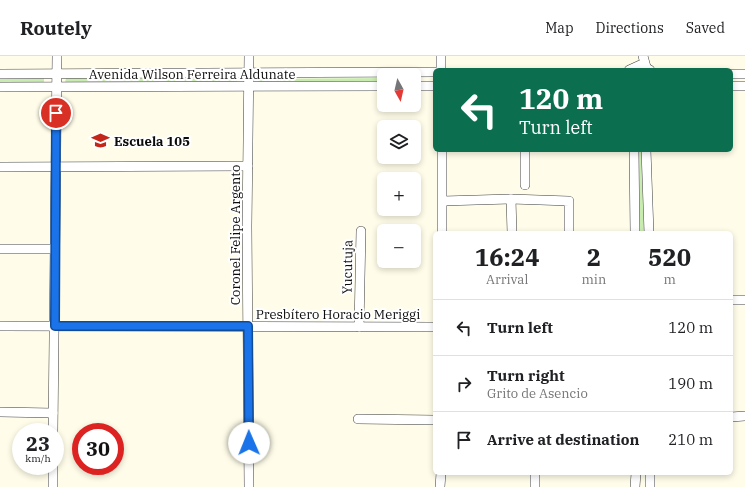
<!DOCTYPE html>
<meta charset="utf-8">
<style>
:root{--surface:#fff;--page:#f6f6f6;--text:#202124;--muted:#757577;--line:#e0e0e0}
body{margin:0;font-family:"IBM Plex Serif",serif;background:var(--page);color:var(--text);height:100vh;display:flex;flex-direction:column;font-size:15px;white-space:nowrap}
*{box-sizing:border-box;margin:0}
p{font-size:13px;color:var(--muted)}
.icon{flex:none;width:22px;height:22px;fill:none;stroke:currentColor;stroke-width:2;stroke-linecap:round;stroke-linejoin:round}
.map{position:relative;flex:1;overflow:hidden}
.panel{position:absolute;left:433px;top:175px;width:300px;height:244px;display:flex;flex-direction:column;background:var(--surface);border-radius:6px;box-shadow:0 2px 6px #0003}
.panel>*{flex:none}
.guide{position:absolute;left:433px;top:12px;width:300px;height:84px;border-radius:6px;box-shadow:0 2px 6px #0003;background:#0b6e4f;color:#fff;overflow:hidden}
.needle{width:26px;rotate:172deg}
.tools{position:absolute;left:377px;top:12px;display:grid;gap:8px}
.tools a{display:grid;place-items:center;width:44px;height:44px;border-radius:6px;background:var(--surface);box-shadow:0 2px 6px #0003;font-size:20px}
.speed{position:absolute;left:12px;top:367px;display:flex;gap:8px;font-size:20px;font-weight:700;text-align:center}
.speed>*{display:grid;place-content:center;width:52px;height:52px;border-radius:50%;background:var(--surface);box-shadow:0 2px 6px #0003;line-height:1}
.speed small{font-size:10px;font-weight:400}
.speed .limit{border:6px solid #d22;background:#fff;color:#111}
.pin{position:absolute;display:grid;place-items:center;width:34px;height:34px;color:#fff;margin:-17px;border:2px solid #fff;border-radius:50%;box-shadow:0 1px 4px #0007}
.me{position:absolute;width:44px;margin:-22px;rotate:359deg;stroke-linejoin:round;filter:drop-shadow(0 0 3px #0008)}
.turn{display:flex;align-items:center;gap:14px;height:84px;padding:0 20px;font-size:18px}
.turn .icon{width:52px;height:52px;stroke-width:2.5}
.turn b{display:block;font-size:28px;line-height:34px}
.eta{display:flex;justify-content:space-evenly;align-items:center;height:68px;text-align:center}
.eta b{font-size:24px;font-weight:700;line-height:28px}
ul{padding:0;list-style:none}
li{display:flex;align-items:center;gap:12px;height:56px;padding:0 20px;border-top:1px solid var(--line)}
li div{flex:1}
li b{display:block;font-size:15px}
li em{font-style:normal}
header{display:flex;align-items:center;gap:24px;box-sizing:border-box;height:56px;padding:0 20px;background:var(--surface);border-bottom:1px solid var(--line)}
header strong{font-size:19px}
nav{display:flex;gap:22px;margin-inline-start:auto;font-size:14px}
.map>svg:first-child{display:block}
.green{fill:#c8ecb0}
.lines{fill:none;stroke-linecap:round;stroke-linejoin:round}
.minor-casing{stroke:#3e3e3e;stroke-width:10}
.minor{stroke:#fff;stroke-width:9}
.route-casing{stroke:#114b97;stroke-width:10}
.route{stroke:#1a73e8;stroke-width:7}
.labels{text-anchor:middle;stroke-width:4;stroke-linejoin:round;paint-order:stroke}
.street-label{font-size:13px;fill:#0b0b0b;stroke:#fff}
.poi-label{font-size:13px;font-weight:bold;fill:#0b0b0b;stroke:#fff;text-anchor:start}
</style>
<header>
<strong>Routely</strong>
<nav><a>Map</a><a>Directions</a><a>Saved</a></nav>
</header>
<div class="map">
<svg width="745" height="431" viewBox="0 0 745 431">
<rect width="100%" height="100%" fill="#fffde9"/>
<g class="green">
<rect x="0" y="22" width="44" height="5"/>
<path d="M66 22 237 23V28L65 27Z"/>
<path d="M384 22V27L258 28V23Z"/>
<path d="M639 94H641L644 177H640Z"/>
</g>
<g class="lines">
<defs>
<g id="minor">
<path d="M441 0V14"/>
<path d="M643 0 646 11"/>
<path d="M629 14 640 9 650 14"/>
<path d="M0 18 435 16"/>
<path d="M731 18H745"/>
<path d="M414 30H435"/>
<path d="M731 30H745"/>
<path d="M0 31 384 30"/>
<path d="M442 94V177"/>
<path d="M525 94V129"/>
<path d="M634 94 635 177"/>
<path d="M646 94 649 177"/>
<path d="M0 111 248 110"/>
<path d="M511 143 512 177"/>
<path d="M443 145 511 143 569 145V177"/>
<path d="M0 193H55"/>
<path d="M731 244H745"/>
<path d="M0 270 435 271"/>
<path d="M359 271 361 175"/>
<path d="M0 356 53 357"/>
<path d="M731 361 745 360"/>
<path d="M358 363 435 364"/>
<path d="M53 376 57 0"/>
<path d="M53 431V410"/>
<path d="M249 431 247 170 249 0"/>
<path d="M440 431 441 417"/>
<path d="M535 431V417"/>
<path d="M635 431 636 417"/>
<path d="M650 431V417"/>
</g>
</defs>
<use href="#minor" class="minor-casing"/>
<use href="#minor" class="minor"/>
</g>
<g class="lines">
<defs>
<path id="route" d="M56 57 55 270H248L249 387"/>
</defs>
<use href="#route" class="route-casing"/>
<use href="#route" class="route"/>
</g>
<defs>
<symbol id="school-bare" viewBox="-9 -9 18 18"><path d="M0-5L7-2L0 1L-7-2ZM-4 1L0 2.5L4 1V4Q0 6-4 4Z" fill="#c4261a" stroke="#fff" stroke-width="2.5" paint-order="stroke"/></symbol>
</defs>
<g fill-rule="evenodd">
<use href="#school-bare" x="88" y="72" width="25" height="25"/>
</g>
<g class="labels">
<g class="street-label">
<text x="192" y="23">Avenida Wilson Ferreira Aldunate</text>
<text transform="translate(235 179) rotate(-90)" y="5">Coronel Felipe Argento</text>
<text transform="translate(347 211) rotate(-89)" y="5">Yucutuja</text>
<text x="338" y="263">Presbítero Horacio Meriggi</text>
</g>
<g class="poi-label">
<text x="114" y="90">Escuela 105</text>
</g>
</g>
</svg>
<div class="tools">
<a><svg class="needle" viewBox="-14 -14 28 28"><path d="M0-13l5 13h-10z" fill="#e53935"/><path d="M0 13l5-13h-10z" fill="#757577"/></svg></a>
<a><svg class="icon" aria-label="layers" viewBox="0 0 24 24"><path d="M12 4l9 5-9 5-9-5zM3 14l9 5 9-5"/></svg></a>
<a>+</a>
<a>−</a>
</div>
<div class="speed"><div>23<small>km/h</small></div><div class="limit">30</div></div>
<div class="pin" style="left:56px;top:57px;background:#d93025"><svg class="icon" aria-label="arrive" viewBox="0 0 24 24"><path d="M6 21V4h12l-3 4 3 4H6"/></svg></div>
<svg class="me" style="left:249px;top:387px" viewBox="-20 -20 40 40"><circle r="19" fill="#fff"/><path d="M0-13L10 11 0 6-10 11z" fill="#1a73e8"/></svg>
<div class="guide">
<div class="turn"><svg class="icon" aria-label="left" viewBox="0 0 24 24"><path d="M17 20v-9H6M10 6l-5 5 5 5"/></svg><div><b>120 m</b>Turn left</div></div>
</div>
<section class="panel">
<div class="eta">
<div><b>16:24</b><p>Arrival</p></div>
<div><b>2</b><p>min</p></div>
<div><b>520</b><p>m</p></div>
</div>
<ul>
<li><svg class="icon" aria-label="left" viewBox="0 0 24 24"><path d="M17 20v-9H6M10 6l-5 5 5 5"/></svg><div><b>Turn left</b></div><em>120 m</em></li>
<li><svg class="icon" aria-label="right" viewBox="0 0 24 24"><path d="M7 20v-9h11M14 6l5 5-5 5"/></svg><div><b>Turn right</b><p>Grito de Asencio</p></div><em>190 m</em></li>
<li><svg class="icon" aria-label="arrive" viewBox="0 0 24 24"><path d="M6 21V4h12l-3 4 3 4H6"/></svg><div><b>Arrive at destination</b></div><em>210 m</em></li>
</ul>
</section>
</div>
